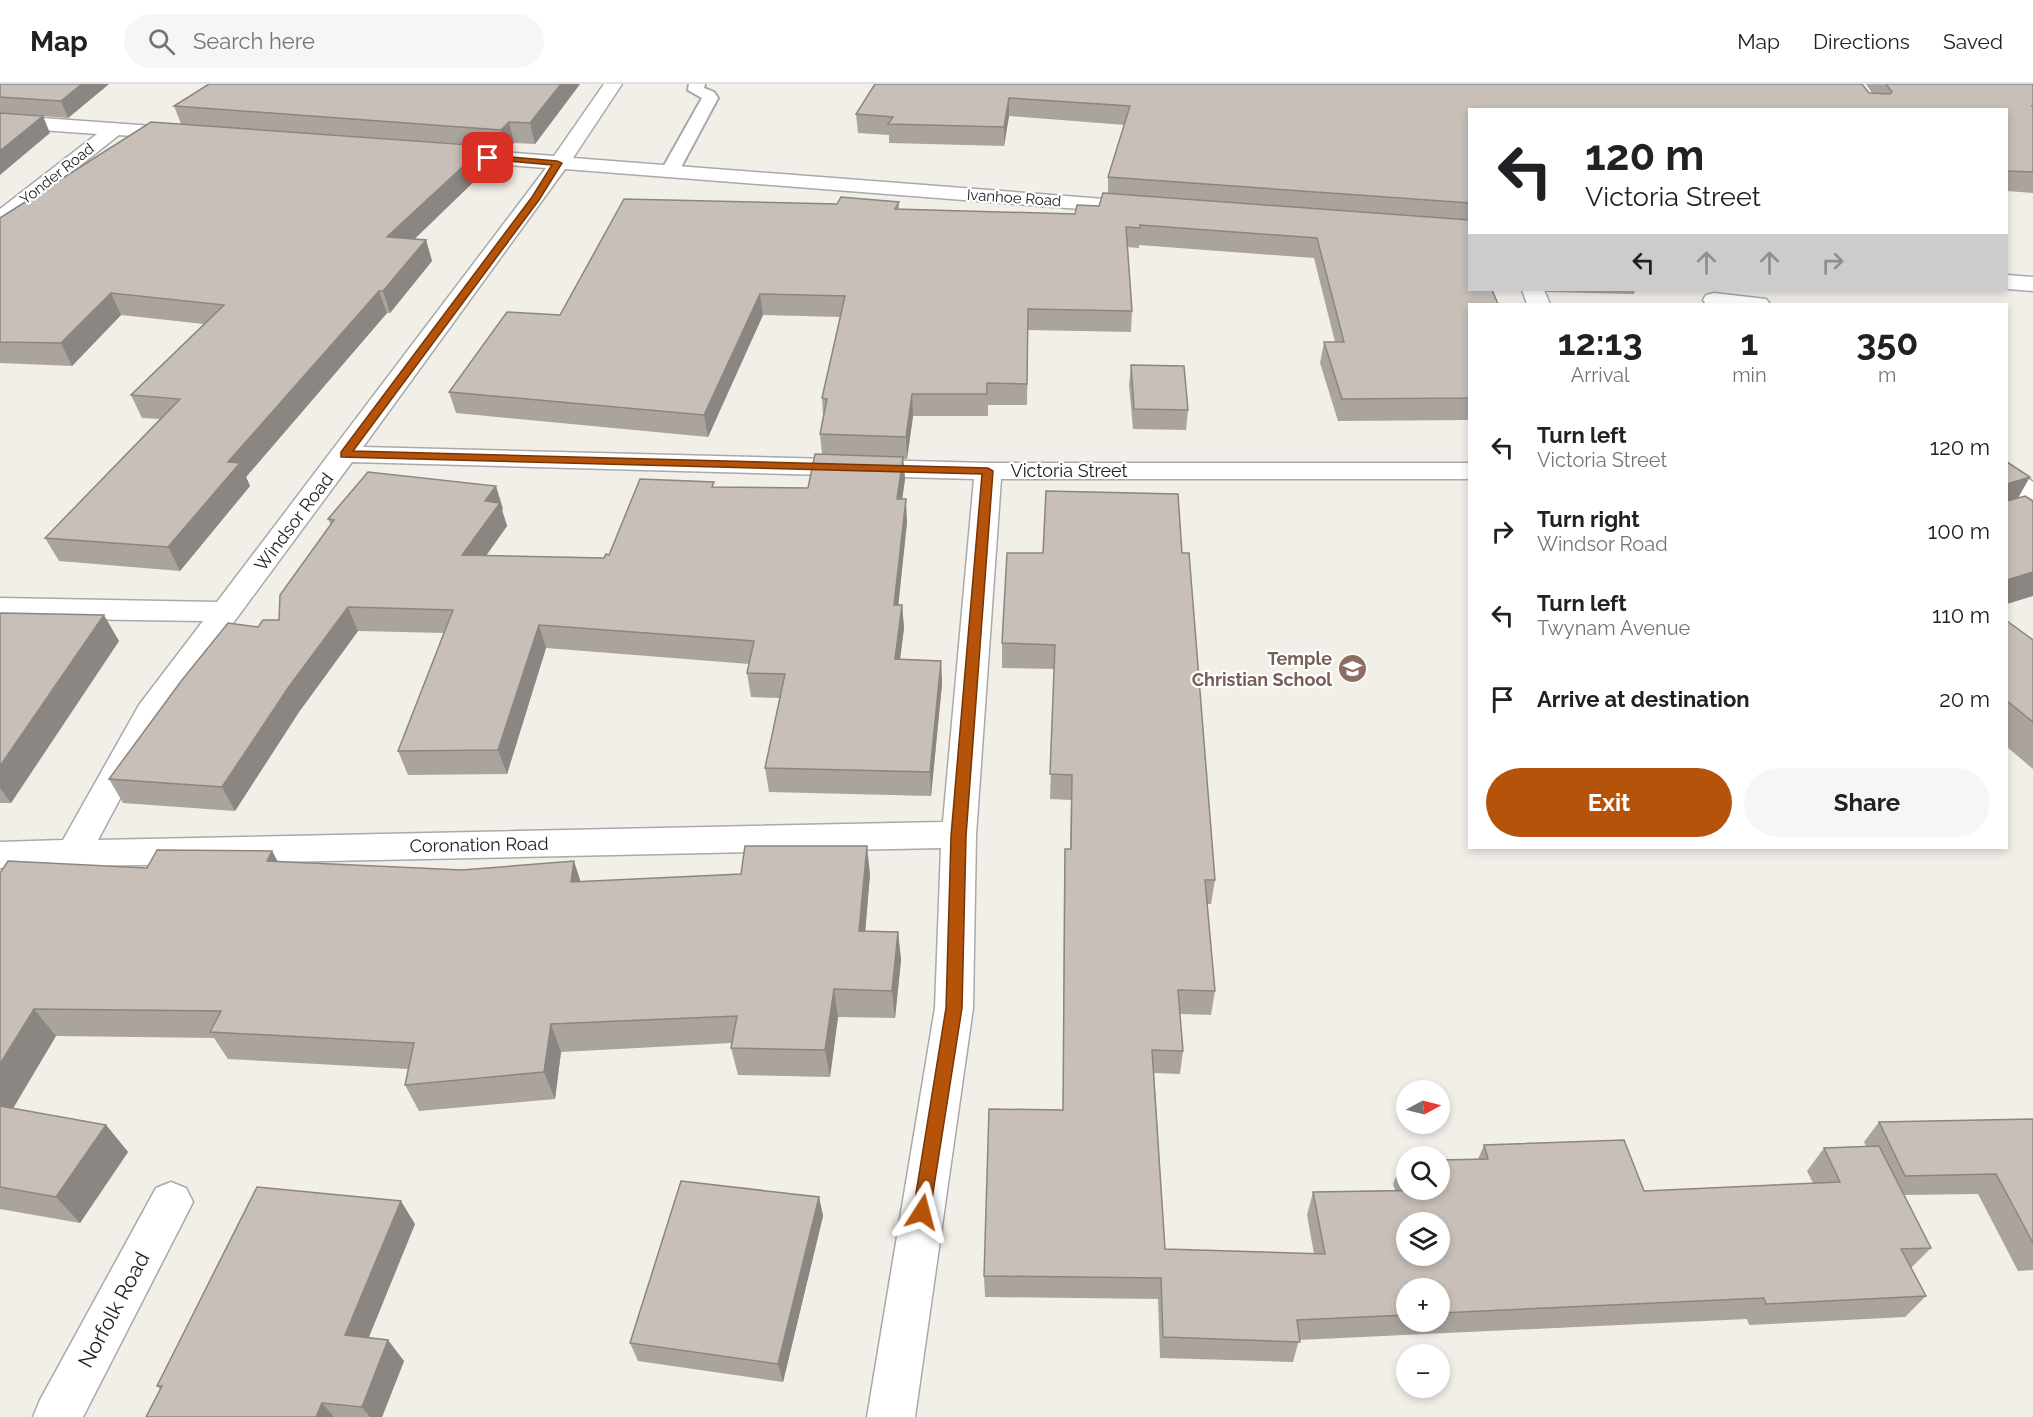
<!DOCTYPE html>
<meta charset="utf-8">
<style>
:root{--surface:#fff;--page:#f6f6f6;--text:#202124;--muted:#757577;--line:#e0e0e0;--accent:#b45309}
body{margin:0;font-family:Raleway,sans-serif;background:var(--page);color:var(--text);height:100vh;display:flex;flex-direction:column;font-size:22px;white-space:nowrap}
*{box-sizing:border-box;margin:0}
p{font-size:20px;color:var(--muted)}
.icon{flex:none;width:33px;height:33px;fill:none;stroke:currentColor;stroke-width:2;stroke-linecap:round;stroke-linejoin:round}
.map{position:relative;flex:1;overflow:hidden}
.details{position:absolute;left:1468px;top:219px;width:540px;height:546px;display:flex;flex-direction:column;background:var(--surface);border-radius:0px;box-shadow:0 3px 9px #0003}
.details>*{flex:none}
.hud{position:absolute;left:1468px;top:24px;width:540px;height:183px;border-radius:0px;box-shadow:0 3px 9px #0003;background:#fff;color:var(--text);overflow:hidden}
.needle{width:39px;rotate:83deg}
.controls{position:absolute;left:1396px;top:996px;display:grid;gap:12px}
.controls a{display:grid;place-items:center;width:54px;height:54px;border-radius:50%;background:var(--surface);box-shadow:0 3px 9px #0003;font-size:30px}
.pin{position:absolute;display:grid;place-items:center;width:51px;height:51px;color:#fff;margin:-26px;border-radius:12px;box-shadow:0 3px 9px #0006}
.me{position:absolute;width:66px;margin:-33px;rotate:9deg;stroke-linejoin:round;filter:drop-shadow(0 0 4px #0008)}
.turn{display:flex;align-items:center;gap:21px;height:126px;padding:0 18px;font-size:27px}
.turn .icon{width:78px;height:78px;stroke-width:2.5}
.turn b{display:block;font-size:42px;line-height:51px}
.lanes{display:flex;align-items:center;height:57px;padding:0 18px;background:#0003;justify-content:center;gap:30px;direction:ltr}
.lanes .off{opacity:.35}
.eta{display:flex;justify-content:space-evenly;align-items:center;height:102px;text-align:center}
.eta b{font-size:36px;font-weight:700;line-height:42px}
.cta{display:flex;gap:12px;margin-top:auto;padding:12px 18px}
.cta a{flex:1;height:69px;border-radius:36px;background:var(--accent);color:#fff;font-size:24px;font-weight:700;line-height:69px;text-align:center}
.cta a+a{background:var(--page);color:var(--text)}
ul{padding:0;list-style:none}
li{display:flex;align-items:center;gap:18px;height:84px;padding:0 18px}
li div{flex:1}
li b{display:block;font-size:22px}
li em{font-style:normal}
header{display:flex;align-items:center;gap:36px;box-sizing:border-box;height:84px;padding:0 30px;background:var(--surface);border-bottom:2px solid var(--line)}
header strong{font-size:28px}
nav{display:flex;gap:33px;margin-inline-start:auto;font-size:21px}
.search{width:420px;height:54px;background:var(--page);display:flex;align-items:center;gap:15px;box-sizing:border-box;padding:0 21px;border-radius:33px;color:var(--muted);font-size:22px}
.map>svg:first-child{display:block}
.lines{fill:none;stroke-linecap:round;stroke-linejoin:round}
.lane-casing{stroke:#a9a9a9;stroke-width:4}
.street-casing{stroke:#a9a9a9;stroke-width:3}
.lane{fill:#fff;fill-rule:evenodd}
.street{fill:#fff;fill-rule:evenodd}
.wall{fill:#aba49e;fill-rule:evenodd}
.shaded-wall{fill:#8b8681}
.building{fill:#c7bfb8;stroke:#8b8681;stroke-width:1.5;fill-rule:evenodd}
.route{fill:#b45309;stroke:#753606;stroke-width:1.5}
.labels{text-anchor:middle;stroke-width:4.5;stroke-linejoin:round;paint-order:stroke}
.far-street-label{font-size:15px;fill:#222;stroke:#fff}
.street-label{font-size:18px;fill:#222;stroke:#fff}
.education-label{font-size:18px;font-weight:bold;fill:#785e54;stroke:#fff;text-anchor:end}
.near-street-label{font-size:21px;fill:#222;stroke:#fff}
</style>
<header>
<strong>Map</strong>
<div class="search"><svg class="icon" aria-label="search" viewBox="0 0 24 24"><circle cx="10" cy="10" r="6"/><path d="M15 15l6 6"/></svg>Search here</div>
<nav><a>Map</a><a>Directions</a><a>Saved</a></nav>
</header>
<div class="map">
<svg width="2033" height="1333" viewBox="0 0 2033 1333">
<rect width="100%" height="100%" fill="#f2efe9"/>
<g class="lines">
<defs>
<path id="lane" d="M689 0H705L704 4 714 8 718 14 679 87 676 91H664L661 87 702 14 688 6Z"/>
<g id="street">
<path d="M604 0H622L573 74 1144 118 1151 120 1154 124 1151 128 1144 130 565 85 363 363 988 379H1470V395H1001L976 751 973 924 915 1333H867L935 924 941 764 0 784V758L63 756 139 621 203 537 0 534V514L217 518 546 84 445 76 438 74 435 70 438 66 445 64 554 72ZM352 378 974 395 943 738 98 756 163 634Z"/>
<path d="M0 31 181 44 188 46 191 50 188 54 181 56 119 51 7 139 0 141V125L97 50 0 43Z"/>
<path d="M2007 191 2033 193V207L2007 205Z"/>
<path d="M1522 206H1544L1550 220H1527Z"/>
<path d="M1714 209 1766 215 1770 220H1706L1703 216 1706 211Z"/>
<path d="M2007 384 2017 386 2033 398V419L2023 417 2007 405Z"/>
<path d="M171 1098 186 1104 193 1118 83 1333H33L40 1316 156 1104Z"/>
</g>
</defs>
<use href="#lane" class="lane-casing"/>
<use href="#street" class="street-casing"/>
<use href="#lane" class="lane"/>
<use href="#street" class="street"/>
</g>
<g class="wall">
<path d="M0 0H109L68 34 0 29Z"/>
<path d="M580 0 535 60 514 59 506 67 486 66 490 82 414 155 426 156 432 177 390 229H387L246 393 250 402 180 487 59 477 45 454 160 335 142 334 131 311 204 240 121 231 72 282 0 279V134L181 40 174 22Z"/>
<path d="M875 0 1872 9 1866 0H2033V109L2007 107V26H1470V206H1521L1520 207 1493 206 1470 220V336L1338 337 1320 279 1324 258H1335L1314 174 1139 161V164L1127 163 1132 227 1131 248 1028 246 1027 321H988V332H913L907 375H903L905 395 902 415 907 438 898 521H902L904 544 900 575 941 577 942 600 931 712 769 708 765 684 780 614 751 613 747 589 749 580 546 564 507 690 408 691 398 667 444 549 358 547 299 628 235 727 123 719 109 695 258 543 279 536 331 441 328 435 503 425 502 426 507 442 486 472 604 474 715 403 808 404 822 370 820 350 823 332 822 314 840 233 763 231 708 353 456 329 449 308 560 231 837 120 899 118V126L1075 130 1099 122 1108 109V93L1125 41 1009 32 1004 62 889 59V51L858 49 856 30Z"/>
<path d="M1545 206H1635L1634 210 1547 208Z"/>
<path d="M1131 281 1188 326 1186 346 1133 345 1129 301Z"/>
<path d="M1043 469H1182L1215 796 1211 820H1207L1215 907 1211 931 1180 930 1183 967 1180 990 1154 989 1165 1165 1314 1170 1307 1131 1313 1108 1395 1106 1393 1100 1402 1078H1407V1106H1440L1478 1075 1484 1061 1644 1107 1813 1099 1807 1087 1824 1064 1866 1062 1864 1058 1879 1038 2033 1035V1186L2018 1187 1978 1110 1904 1111 1931 1164 1911 1184 1926 1212 1905 1233 1749 1241 1747 1235 1299 1256 1293 1278 1160 1274 1158 1215 985 1213 984 1192 1063 1026 1064 789 1065 765H1070L1071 716 1050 715 1054 585 1002 584V559ZM1407 1204H1440V1238H1407Z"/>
<path d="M0 530 119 557 11 719H0Z"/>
<path d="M2007 537 2033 556V685L2007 663Z"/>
<path d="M272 767 278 778 580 798 870 790 865 847 898 848 901 876 895 934 838 933 830 993 738 991 731 964 732 959 561 968 555 1015 419 1027 405 1001 408 985 228 975 214 954 56 952 13 1025 106 1041 128 1068 80 1139 0 1125V789L147 784Z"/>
<path d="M819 1113 823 1132 783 1298 638 1277 630 1259Z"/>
<path d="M415 1140 369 1253 404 1277 382 1333H146L160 1305 157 1302Z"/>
</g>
<g class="shaded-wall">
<path d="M82 0H109L68 34 61 17Z"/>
<path d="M561 0H580L535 60 530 39Z"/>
<path d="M1009 14V32L1004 62V43Z"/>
<path d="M43 32 50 49 0 91V67Z"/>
<path d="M509 38 514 59 506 67 501 46Z"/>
<path d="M485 62 490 82 394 175 387 153Z"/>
<path d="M426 156 432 177 390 229 383 207Z"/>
<path d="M379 207 387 229 246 393 250 402 180 487 168 463 228 378Z"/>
<path d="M111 209 121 231 72 282 61 259Z"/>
<path d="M760 210 763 231 708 353 704 331Z"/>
<path d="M912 310 913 332 907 375 906 353Z"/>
<path d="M903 373 905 395 899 438 897 415Z"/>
<path d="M2030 393 2013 423 2007 424V400Z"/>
<path d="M496 402 503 425 502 426 507 442 470 494 462 471 485 417Z"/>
<path d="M906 415 907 438 896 544 894 521Z"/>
<path d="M2033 488V512L2007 520V496Z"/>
<path d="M902 521 904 544 897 599 895 575Z"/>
<path d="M348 523 358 547 299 628 235 727 222 703 288 604Z"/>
<path d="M104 531 119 557 11 719 0 704V682Z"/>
<path d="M539 541 546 564 507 690 498 666Z"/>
<path d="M941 577 942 600 931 712 930 688Z"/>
<path d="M867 762 870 790 863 875 859 847Z"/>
<path d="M272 767 287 795 267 777Z"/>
<path d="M574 777 583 805 571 798Z"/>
<path d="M898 848 901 876 895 934 892 907Z"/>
<path d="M834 905 838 933 830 993 825 966Z"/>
<path d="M34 925 56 952 0 1045V980Z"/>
<path d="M551 940 561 968 555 1015 544 988Z"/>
<path d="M106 1041 128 1068 80 1139 56 1113Z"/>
<path d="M819 1113 823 1132 783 1298 778 1280Z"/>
<path d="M401 1117 415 1140 361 1272 345 1251Z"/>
<path d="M388 1256 404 1277 382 1333H370L362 1323Z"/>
<path d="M322 1319 334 1333H316Z"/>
</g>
<g class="building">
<path d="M0 0H82L61 17 0 13Z"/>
<path d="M209 0H561L530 39 509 38 501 46 174 22Z"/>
<path d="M875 0H1862L1869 9 1890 10 1892 8 1886 0H2033V22H2032L2033 23V88L2007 87V26H1470V119L1108 93 1130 22 1009 14 1004 43 888 40 893 33 856 30Z"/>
<path d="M0 29 43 32 0 67Z"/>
<path d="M151 38 485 62 387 153 426 156 383 207H379L228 378 240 379 168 463 45 454 180 315 131 311 224 221 111 209 61 259 0 258V134Z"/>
<path d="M1103 109 1470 136V206H1492L1498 220H1470V314L1342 315 1324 258H1344L1317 154 1140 141V144L1126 143 1132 227 1028 225 1027 300 987 299V310H912L906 353 820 350 827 315 822 314 845 212 760 210 704 331 449 308 507 228 560 231 624 115 837 120 841 113 899 118 895 125 1075 130 1077 121 1099 122Z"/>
<path d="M1131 281 1184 282 1188 326 1134 325Z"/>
<path d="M815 370 903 373 897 415H906L894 521H902L895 575 941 577 930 688 765 684 785 590 747 589 754 557 539 541 498 666 398 667 453 526 348 523 288 604 222 703 109 695 182 596 228 539 258 543 263 536H279L280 511 334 436 328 435 368 388 496 402 485 417 500 419 462 471 604 474 606 470 609 471 640 395 714 398 712 403 808 404Z"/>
<path d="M2007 378 2030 393 2007 400Z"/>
<path d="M1046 407 1178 410 1182 469H1189L1215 796H1205L1215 907 1178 906 1183 967 1152 966 1165 1165 1325 1170 1313 1108 1440 1106V1076L1488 1075 1484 1061 1624 1056 1644 1107 1840 1098 1824 1064 1879 1062 1931 1164 1901 1165 1926 1212 1766 1220 1764 1214 1440 1229V1204H1407V1231L1297 1236 1300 1258 1163 1253 1161 1194 984 1192 989 1025 1063 1026 1065 765H1071L1072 691 1050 690 1055 561 1002 559 1007 469H1043ZM1407 1138H1440V1172H1407Z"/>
<path d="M2025 412 2033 417V488L2007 496V417Z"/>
<path d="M1 529 104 531 0 682V530Z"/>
<path d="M2007 537 2033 556V638L2007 617Z"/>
<path d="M745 762H867L859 847 898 848 892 907 834 905 825 966 731 964 737 932 551 940 544 988 405 1001 414 959 210 948 221 927 34 925 0 980V789L8 777 147 784 157 766 272 767 267 777 462 786 574 777 571 798 741 790Z"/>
<path d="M0 1022 106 1041 56 1113 0 1103Z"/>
<path d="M2033 1035V1159L1996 1090 1905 1092 1879 1038Z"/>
<path d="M1402 1078H1407V1099Z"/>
<path d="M681 1097 819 1113 778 1280 630 1259Z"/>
<path d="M257 1103 401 1117 345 1251 388 1256 362 1323 322 1319 316 1333H146L162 1302H157Z"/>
</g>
<path class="route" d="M488 71 557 77 562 79 539 116 353 367 988 384 993 387 966 752 962 924 929 1134 922 1137 916 1134 913 1128 946 924 951 752 982 390 341 373V368L532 113 552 81 485 75 483 74Z"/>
<defs>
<symbol id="school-disc" viewBox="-11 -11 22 22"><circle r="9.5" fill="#8d6e63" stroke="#fff"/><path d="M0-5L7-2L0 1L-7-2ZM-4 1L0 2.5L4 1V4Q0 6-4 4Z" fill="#fff"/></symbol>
</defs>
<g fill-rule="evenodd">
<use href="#school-disc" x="1336" y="568" width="33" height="33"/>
</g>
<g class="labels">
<g class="far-street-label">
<text transform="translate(57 90) rotate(-38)" y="5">Yonder Road</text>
<text transform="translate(1014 114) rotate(4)" y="5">Ivanhoe Road</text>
</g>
<g class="street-label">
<text x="1069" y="393">Victoria Street</text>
<text transform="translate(294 438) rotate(-53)" y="6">Windsor Road</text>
<text transform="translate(479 761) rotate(-1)" y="6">Coronation Road</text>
</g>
<g class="education-label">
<text x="1332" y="581">Temple<tspan x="1332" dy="21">Christian School</tspan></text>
</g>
<g class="near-street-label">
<text transform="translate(114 1226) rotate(-62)" y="7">Norfolk Road</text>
</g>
</g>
</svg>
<div class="controls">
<a><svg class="needle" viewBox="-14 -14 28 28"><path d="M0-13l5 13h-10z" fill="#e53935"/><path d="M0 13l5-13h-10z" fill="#757577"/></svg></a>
<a><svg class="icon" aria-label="search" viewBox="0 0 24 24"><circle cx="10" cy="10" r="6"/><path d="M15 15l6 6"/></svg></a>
<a><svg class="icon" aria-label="layers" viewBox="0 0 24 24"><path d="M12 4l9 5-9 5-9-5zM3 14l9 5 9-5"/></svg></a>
<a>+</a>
<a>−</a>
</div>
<div class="pin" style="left:488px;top:74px;background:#d93025"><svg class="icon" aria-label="arrive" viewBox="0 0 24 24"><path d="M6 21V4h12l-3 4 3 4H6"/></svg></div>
<svg class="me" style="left:922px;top:1128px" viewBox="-20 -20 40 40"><path d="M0-17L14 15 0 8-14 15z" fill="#b45309" stroke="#fff" stroke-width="4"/></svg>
<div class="hud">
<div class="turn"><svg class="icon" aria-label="left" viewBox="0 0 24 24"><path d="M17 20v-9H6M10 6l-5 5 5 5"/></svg><div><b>120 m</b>Victoria Street</div></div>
<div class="lanes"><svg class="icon" aria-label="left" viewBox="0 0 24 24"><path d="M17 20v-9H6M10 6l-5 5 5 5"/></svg><svg class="icon off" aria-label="ahead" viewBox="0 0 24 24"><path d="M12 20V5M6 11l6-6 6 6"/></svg><svg class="icon off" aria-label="ahead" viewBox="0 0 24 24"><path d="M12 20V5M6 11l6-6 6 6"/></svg><svg class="icon off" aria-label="right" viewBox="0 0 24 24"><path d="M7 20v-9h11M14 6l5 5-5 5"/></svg></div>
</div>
<section class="details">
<div class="eta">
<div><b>12:13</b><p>Arrival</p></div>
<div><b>1</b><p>min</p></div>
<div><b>350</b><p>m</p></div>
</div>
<ul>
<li><svg class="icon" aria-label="left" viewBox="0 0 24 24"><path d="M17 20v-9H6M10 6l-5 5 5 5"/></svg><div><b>Turn left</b><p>Victoria Street</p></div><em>120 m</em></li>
<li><svg class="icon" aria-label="right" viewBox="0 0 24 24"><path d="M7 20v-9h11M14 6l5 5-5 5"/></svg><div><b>Turn right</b><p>Windsor Road</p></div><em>100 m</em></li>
<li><svg class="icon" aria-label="left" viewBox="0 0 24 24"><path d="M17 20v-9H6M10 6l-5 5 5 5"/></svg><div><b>Turn left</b><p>Twynam Avenue</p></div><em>110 m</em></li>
<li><svg class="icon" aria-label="arrive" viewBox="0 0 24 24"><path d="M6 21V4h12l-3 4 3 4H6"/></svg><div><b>Arrive at destination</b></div><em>20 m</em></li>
</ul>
<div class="cta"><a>Exit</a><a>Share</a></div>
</section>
</div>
